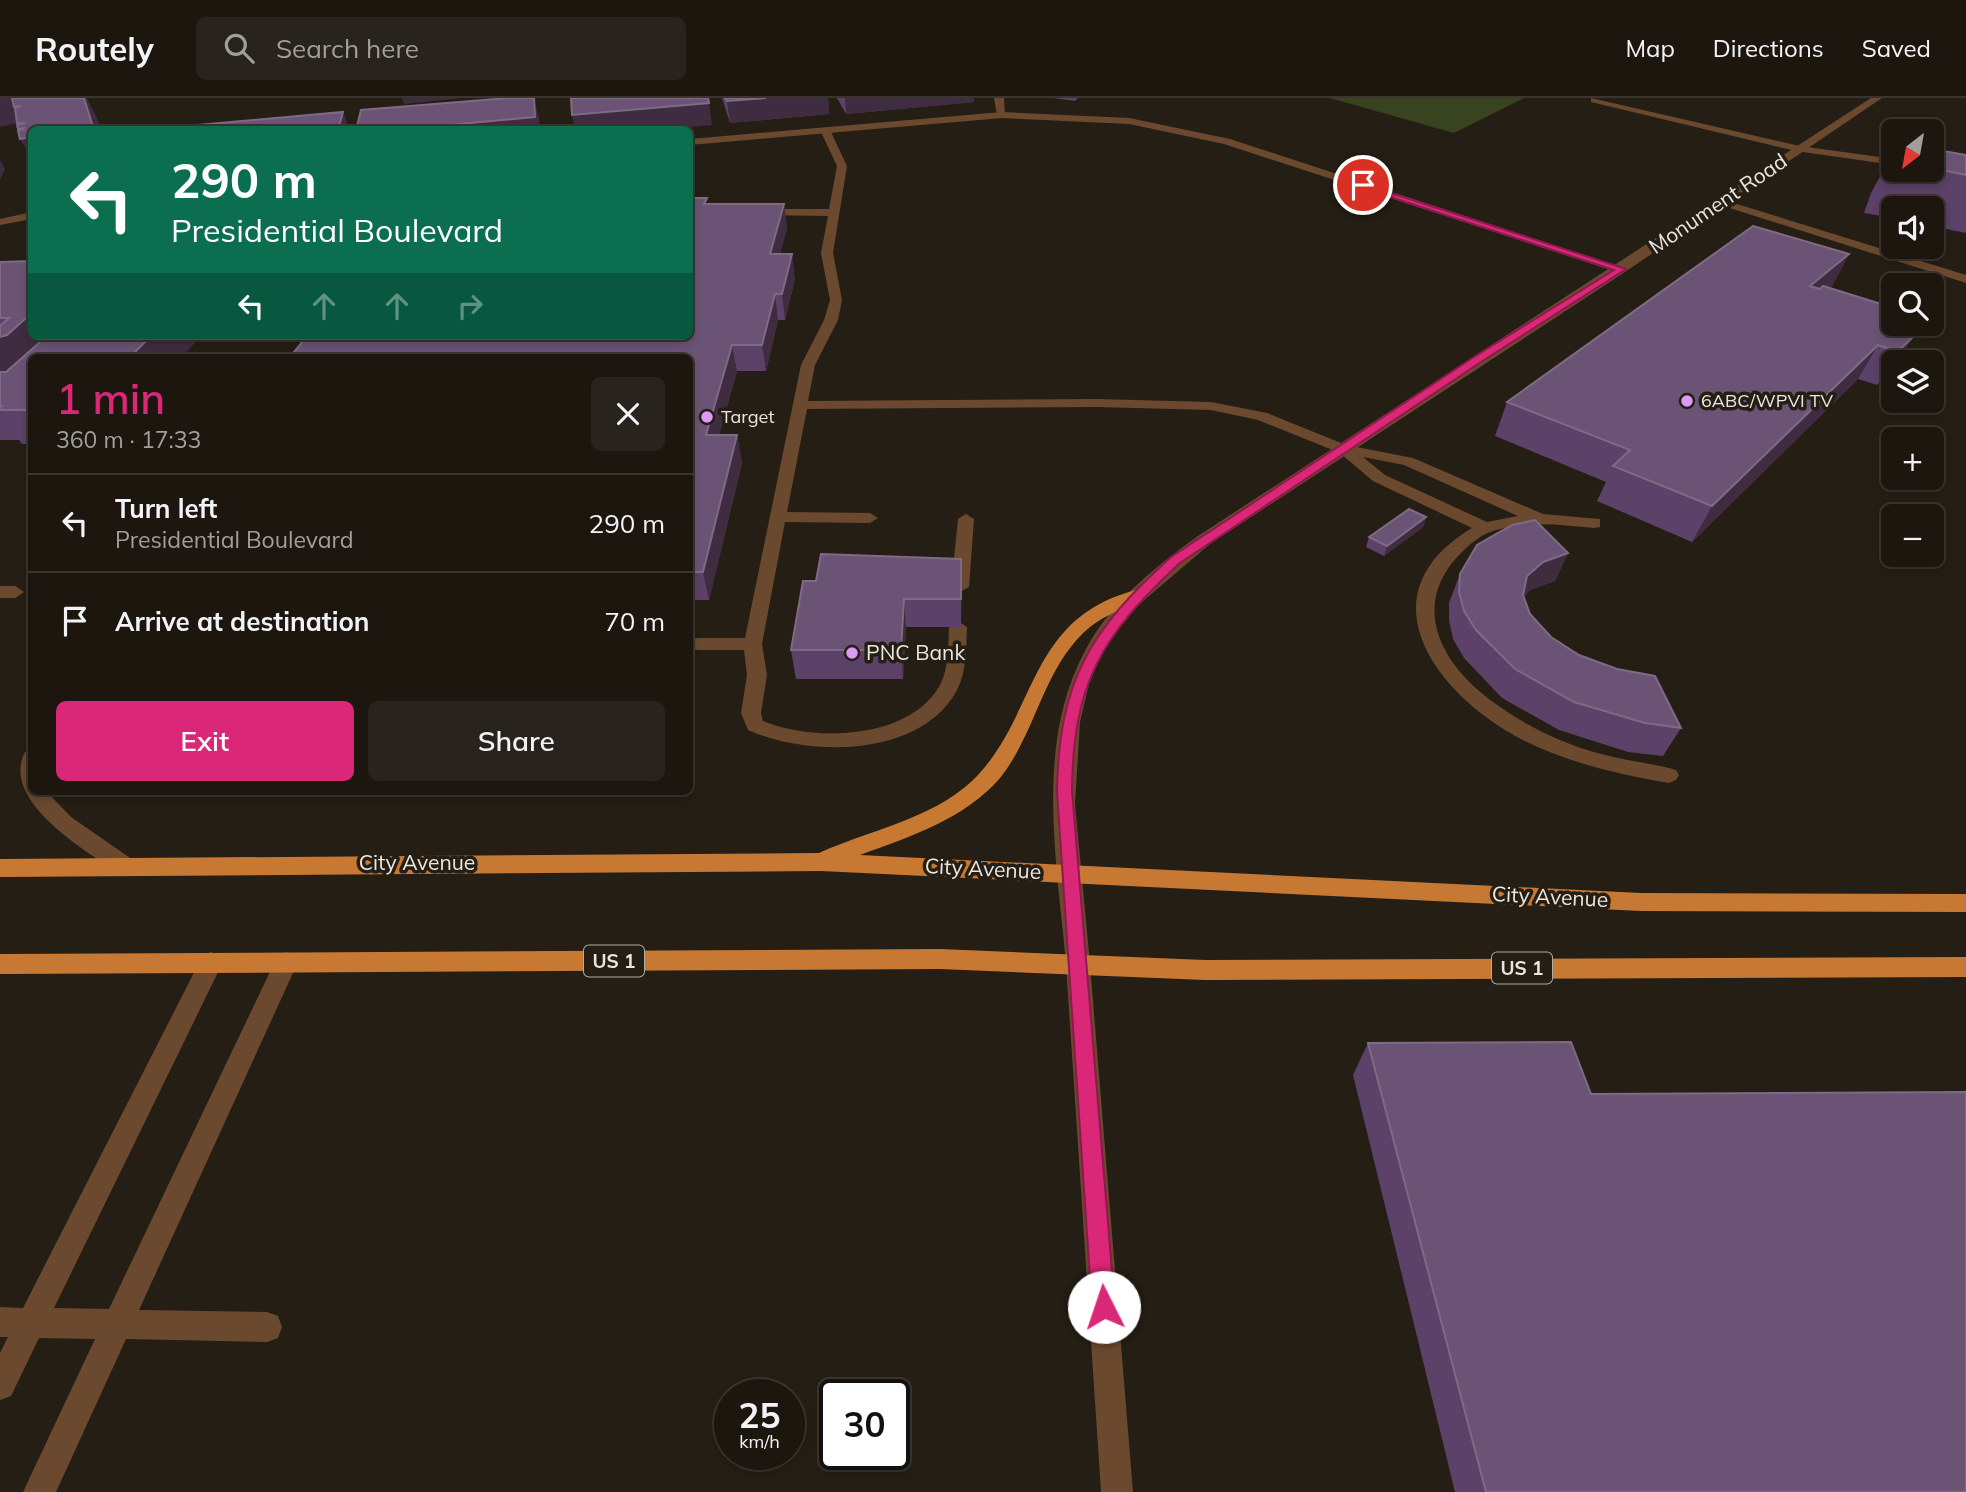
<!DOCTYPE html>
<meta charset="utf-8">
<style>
:root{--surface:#1c160f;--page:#29231d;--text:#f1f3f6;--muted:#a09f9e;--line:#3a352f;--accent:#db2777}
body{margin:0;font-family:Mulish,sans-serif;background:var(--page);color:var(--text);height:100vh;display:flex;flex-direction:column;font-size:26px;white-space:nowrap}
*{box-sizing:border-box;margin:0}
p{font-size:23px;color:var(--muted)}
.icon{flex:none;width:38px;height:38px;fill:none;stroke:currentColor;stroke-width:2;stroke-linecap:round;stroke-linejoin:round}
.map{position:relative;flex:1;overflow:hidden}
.details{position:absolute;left:28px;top:256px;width:665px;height:441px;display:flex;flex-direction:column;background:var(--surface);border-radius:10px;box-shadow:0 4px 10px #0003,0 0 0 2px var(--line)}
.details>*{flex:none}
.hud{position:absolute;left:28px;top:28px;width:665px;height:214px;border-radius:10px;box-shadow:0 4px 10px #0003,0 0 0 2px var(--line);background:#0b6e4f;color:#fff;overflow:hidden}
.needle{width:46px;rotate:211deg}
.buttons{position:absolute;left:1881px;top:21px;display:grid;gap:14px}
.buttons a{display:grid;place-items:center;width:63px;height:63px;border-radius:10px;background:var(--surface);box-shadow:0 4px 10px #0003,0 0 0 2px var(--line);font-size:35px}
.speed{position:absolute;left:714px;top:1281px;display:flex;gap:14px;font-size:35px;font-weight:700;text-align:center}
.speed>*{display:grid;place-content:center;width:91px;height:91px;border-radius:50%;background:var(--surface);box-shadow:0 4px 10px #0003,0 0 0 2px var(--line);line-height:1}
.speed small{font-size:18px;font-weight:400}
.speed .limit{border:4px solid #111;border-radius:10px;background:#fff;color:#111}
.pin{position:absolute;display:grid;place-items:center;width:60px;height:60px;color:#fff;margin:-30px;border:4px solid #fff;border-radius:50%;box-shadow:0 2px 7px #0007}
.me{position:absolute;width:77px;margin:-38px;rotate:356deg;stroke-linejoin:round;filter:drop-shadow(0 0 5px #0008)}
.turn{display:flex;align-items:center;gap:24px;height:147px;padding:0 28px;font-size:32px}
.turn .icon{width:91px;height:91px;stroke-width:2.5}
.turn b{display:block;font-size:49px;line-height:60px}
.lanes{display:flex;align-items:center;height:66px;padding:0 28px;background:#0003;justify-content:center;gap:35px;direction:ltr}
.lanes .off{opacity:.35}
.round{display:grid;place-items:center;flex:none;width:74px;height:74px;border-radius:10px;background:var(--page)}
.headline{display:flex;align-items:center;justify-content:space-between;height:119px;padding:0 28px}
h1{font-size:42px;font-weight:600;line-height:52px;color:var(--accent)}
.cta{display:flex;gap:14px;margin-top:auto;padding:14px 28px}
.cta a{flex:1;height:80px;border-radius:10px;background:var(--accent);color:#fff;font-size:28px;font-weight:600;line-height:80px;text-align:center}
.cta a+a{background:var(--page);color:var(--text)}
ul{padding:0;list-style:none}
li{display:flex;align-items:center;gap:21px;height:98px;padding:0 28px;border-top:2px solid var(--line)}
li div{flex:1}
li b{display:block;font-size:26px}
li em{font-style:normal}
header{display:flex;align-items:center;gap:42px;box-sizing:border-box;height:98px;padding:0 35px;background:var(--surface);border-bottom:2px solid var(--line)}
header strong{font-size:33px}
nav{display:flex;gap:38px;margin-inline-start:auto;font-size:24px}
.search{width:490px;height:63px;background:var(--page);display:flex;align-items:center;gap:18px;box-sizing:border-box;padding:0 24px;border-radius:10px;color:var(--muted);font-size:26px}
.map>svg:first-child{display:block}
.green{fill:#38431f}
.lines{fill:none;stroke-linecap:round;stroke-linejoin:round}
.service{fill:#6b492e;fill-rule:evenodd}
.minor{fill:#6b492e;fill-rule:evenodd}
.tertiary{fill:#6b492e;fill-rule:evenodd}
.trunk{fill:#c77933;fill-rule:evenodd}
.wall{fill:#5c4168}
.shaded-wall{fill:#3f2c41}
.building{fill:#6b5375;stroke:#7f6a86;stroke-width:2}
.route{fill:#db2777;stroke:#8e194d;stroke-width:2}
.poi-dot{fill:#da9af6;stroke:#251e14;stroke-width:2.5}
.labels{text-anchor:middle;stroke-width:7;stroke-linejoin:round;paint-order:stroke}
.far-poi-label{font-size:18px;fill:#ebe6e0;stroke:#251e14;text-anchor:start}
.shield{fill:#251e14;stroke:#b0aaa3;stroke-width:2}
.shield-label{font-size:19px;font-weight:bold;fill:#ebe6e0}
.street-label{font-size:21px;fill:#ebe6e0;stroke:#251e14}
.poi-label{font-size:21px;fill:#ebe6e0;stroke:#251e14;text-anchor:start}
</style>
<header>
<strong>Routely</strong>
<div class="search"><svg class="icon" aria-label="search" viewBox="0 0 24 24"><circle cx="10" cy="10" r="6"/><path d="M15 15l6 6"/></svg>Search here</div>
<nav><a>Map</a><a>Directions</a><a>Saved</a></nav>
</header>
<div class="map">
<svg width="1966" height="1394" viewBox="0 0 1966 1394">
<rect width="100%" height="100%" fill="#251e14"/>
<path class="green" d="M1330 0H1524L1454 35Z"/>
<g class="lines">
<g class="service">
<path d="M994 0H1004L1005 19 997 17Z"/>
<path d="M1591 0 1800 48 1805 51 1800 54 1591 4Z"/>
<path d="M825 29 830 32 847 68 833 155 842 202 838 222 815 267 808 303 1097 301 1211 304 1267 315 1346 347 1413 360 1543 416 1600 421V429L1594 430C1561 427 1525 422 1493 433 1477 438 1463 452 1452 465 1413 515 1445 568 1489 601 1526 629 1568 649 1614 659 1634 664 1656 666 1676 672L1679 677 1676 682 1669 685C1618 676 1567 665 1521 641 1437 597 1360 497 1472 430L1373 383 1340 355 1258 322 1211 312 1097 309 807 311 787 414 870 415 878 420 870 425 785 424 762 546 767 577 761 615 763 623C813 644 910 642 940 587 949 570 948 548 949 529L958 523 967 529C966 550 967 573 957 592 921 660 808 659 748 632L741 615 747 577 744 552H690V540H745L801 267 824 222 830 202 821 155 828 118 756 117 750 114 756 111H829L837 68 820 32ZM1363 359 1404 367 1518 418 1487 424 1385 377Z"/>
<path d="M1721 101 1966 177V185L1717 106 1715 104Z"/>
<path d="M966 416 974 421 969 489 960 494 951 489 958 421Z"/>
<path d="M0 488H15L24 494 15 500H0Z"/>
<path d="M32 652V693H46L71 719 133 762 136 768 133 774 125 777 117 774C84 752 0 702 25 654Z"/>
<path d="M211 854 219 857 223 864 54 1210 109 1211 278 857 286 854 294 857 298 864 139 1212 267 1214 278 1218 282 1229 278 1240 267 1244 126 1241 56 1394H23L95 1241 39 1240 11 1298 0 1302V1255L8 1239H0V1209L23 1210 203 857Z"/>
</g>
<g class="minor">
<path d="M1002 14 1129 20 1230 41 1627 171 1617 174 1224 46 1129 26 1002 20 690 47V41Z"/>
<path d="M1800 48 1894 61V67L1796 53 1795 51Z"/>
<path d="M32 114V121L0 127V121Z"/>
<path d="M1078 856 1086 859 1090 866 1133 1394H1101L1066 866 1070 859Z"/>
</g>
<path class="tertiary" d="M1871 0H1882L1625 174 1210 446 1136 509 1104 551 1089 586 1080 624 1075 706 1090 866 1086 873 1078 876 1070 873 1066 866C1057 763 1034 646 1086 551 1111 504 1155 469 1198 438Z"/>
<g class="trunk">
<path d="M1136 492 1145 498 1142 502C1125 510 1105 517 1090 529 1043 568 1037 634 1000 680 965 721 909 739 860 757L1641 795 1966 796V814L1641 813 821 773 0 779V761L819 755C869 732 930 722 972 683 1039 618 1025 521 1136 492Z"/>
<path d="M940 851 1205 862 1966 859V879L1205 882 940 871 0 876V856Z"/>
</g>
</g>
<g class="wall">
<path d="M722 0H828L829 16 730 25Z"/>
<path d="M837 0H974V4L846 16Z"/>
<path d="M1053 0H1078L1075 3Z"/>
<path d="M1932 51 1966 57V135L1932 128V110H1894V120L1864 115 1871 95 1894 53V72H1932Z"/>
<path d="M708 106H784L787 130 780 156 795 181 785 222H778L766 273H737L719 337H737L742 365 709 502H690V259Z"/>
<path d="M1849 156 1832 188 1829 190 1899 235 1913 239 1897 264H1894L1892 272 1877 287 1858 281 1692 444 1597 403 1606 384 1495 338 1507 304Z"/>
<path d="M32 163V238H201L181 259H32V346H22L19 342H0V164Z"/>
<path d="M1426 419 1423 429 1384 458 1366 449 1369 439Z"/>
<path d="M1568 455 1555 483 1530 492 1524 498 1530 516 1551 539 1681 630 1663 658 1628 654 1559 632 1502 600 1464 560 1453 541 1449 522V505L1460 476Z"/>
<path d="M961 461V529H906L903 581H796L791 552 816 483Z"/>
<path d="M1368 945 1966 1394H1455L1353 977Z"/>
</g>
<g class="shaded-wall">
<path d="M0 0H87L98 22 101 32H78L22 24 0 29Z"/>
<path d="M402 0H462L404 6Z"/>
<path d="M534 0 539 20 540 32H397Z"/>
<path d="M766 0H828L829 16 730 25 727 3Z"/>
<path d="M845 0H974V4L846 16Z"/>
<path d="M709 5 712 27 660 32H575L572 17Z"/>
<path d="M343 14 350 32H338Z"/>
<path d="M25 30 32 39V61L20 41H23L18 31Z"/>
<path d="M0 62 5 71 0 82Z"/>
<path d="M784 106 787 130 773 181 770 156Z"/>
<path d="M792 156 795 181 785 222 782 196Z"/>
<path d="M1849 156 1832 188 1793 220 1810 188Z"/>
<path d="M775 196 778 222 766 273 762 247Z"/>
<path d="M26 220 32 229V238H37L47 253 0 290V239Z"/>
<path d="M1900 226H1905L1891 248 1893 233Z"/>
<path d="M151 238H201L181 259H130Z"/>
<path d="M1913 239 1897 264H1894V270L1877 287 1897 254Z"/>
<path d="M732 247 737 273 711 365 706 337Z"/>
<path d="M1878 247 1858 281 1692 444 1712 408Z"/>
<path d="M737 337 742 365 709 502 703 474Z"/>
<path d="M1426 419 1423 429 1384 458 1387 448Z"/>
<path d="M1568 455 1555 483 1530 492 1515 506 1527 478 1543 464Z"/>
<path d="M961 461 962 489 961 529Z"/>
<path d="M904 501 906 529 903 581 901 552Z"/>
</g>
<g class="building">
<path d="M12 0H84L93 29 78 32H32V39L20 41 18 33 25 30 18 31 17 27 25 25H17L15 10 21 8 14 9Z"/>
<path d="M508 0H534L535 19 397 32H356L361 12Z"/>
<path d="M571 0H708L709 5 572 17Z"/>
<path d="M725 0H766L727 3Z"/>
<path d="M343 14 338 32H196L198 27Z"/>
<path d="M1932 51 1966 57V77L1932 70Z"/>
<path d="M690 100H707L704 106H784L770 156H792L782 196H775L762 247H732L706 337H737L703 474H690V259H290L307 238H690Z"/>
<path d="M1753 128 1849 156 1810 188 1820 191 1823 188 1894 210V226H1900L1893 233 1913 239 1897 254 1878 247 1712 408 1613 368 1630 352 1507 304Z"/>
<path d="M32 163V220H26L7 237 0 239V228L9 220H0V164Z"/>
<path d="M47 238H151L130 259H32V312H0V310L2 308H0V274H6Z"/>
<path d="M1409 411 1426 419 1387 448 1369 439Z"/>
<path d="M1535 422 1568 455 1543 464 1527 478 1523 497 1530 516 1551 539 1579 557 1617 571 1655 578 1681 630 1645 625 1574 604 1515 571 1476 532 1464 513 1459 494 1460 476 1477 447 1512 427Z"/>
<path d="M821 456 961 461V501H904L901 552H791L803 483H816Z"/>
<path d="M1571 944 1591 996 1966 994V1394H1486L1368 945Z"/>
</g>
<path class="route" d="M1360 85 1626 171 1481 264 1180 465C1102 537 1073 584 1072 693L1115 1209 1111 1216 1104 1220 1096 1216 1092 1209 1057 693C1059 582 1090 532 1171 459L1474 259 1614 172 1360 89Z"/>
<g class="poi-dot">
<circle cx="1687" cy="303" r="7"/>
<circle cx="707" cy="319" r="7"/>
<circle cx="852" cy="555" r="7"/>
</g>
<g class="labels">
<g class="far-poi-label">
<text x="1701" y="309">6ABC/WPVI TV</text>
<text x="721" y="325">Target</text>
</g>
<g class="shield">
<rect x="584" y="847.5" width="60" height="31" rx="5"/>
<rect x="1492" y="854.5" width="60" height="31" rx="5"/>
</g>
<g class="shield-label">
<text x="614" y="870">US 1</text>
<text x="1522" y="877">US 1</text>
</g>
<g class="street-label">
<text transform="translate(1718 106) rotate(-34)" y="7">Monument Road</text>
<text x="417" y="772">City Avenue</text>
<text transform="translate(983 771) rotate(3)" y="7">City Avenue</text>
<text transform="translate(1550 799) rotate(3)" y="7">City Avenue</text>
</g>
<g class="poi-label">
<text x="866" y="562">PNC Bank</text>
</g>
</g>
</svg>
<div class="buttons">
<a><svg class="needle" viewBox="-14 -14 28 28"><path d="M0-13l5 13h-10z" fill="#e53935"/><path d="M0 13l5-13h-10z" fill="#a09f9e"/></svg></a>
<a><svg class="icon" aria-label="sound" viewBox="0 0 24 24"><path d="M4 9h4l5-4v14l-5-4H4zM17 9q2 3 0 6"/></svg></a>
<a><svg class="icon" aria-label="search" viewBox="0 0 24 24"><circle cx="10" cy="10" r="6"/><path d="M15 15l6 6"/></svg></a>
<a><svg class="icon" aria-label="layers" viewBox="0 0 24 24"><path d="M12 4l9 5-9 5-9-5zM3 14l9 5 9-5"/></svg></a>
<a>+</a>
<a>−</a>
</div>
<div class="speed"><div>25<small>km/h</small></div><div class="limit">30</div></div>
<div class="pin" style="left:1363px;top:87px;background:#d93025"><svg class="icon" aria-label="arrive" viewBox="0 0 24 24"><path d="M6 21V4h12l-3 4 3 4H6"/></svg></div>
<svg class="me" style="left:1104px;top:1209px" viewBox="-20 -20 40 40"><circle r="19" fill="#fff"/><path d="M0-13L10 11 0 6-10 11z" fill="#db2777"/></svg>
<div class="hud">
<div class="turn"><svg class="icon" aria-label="left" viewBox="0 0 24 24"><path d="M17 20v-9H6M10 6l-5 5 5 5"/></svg><div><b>290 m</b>Presidential Boulevard</div></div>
<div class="lanes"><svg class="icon" aria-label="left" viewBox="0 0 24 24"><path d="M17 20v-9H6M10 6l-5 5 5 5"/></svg><svg class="icon off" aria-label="ahead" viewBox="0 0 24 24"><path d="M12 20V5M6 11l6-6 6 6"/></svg><svg class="icon off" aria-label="ahead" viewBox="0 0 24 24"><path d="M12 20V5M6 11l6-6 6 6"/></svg><svg class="icon off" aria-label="right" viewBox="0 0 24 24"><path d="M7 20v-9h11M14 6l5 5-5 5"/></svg></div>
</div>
<section class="details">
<div class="headline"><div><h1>1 min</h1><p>360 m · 17:33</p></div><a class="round"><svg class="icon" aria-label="close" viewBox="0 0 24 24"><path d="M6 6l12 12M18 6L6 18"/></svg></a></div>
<ul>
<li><svg class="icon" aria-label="left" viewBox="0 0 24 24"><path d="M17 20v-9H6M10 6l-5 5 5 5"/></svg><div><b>Turn left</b><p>Presidential Boulevard</p></div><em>290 m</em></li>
<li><svg class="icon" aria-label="arrive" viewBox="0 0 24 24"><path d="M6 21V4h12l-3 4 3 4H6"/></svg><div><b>Arrive at destination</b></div><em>70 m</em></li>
</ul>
<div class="cta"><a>Exit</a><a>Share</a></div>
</section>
</div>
